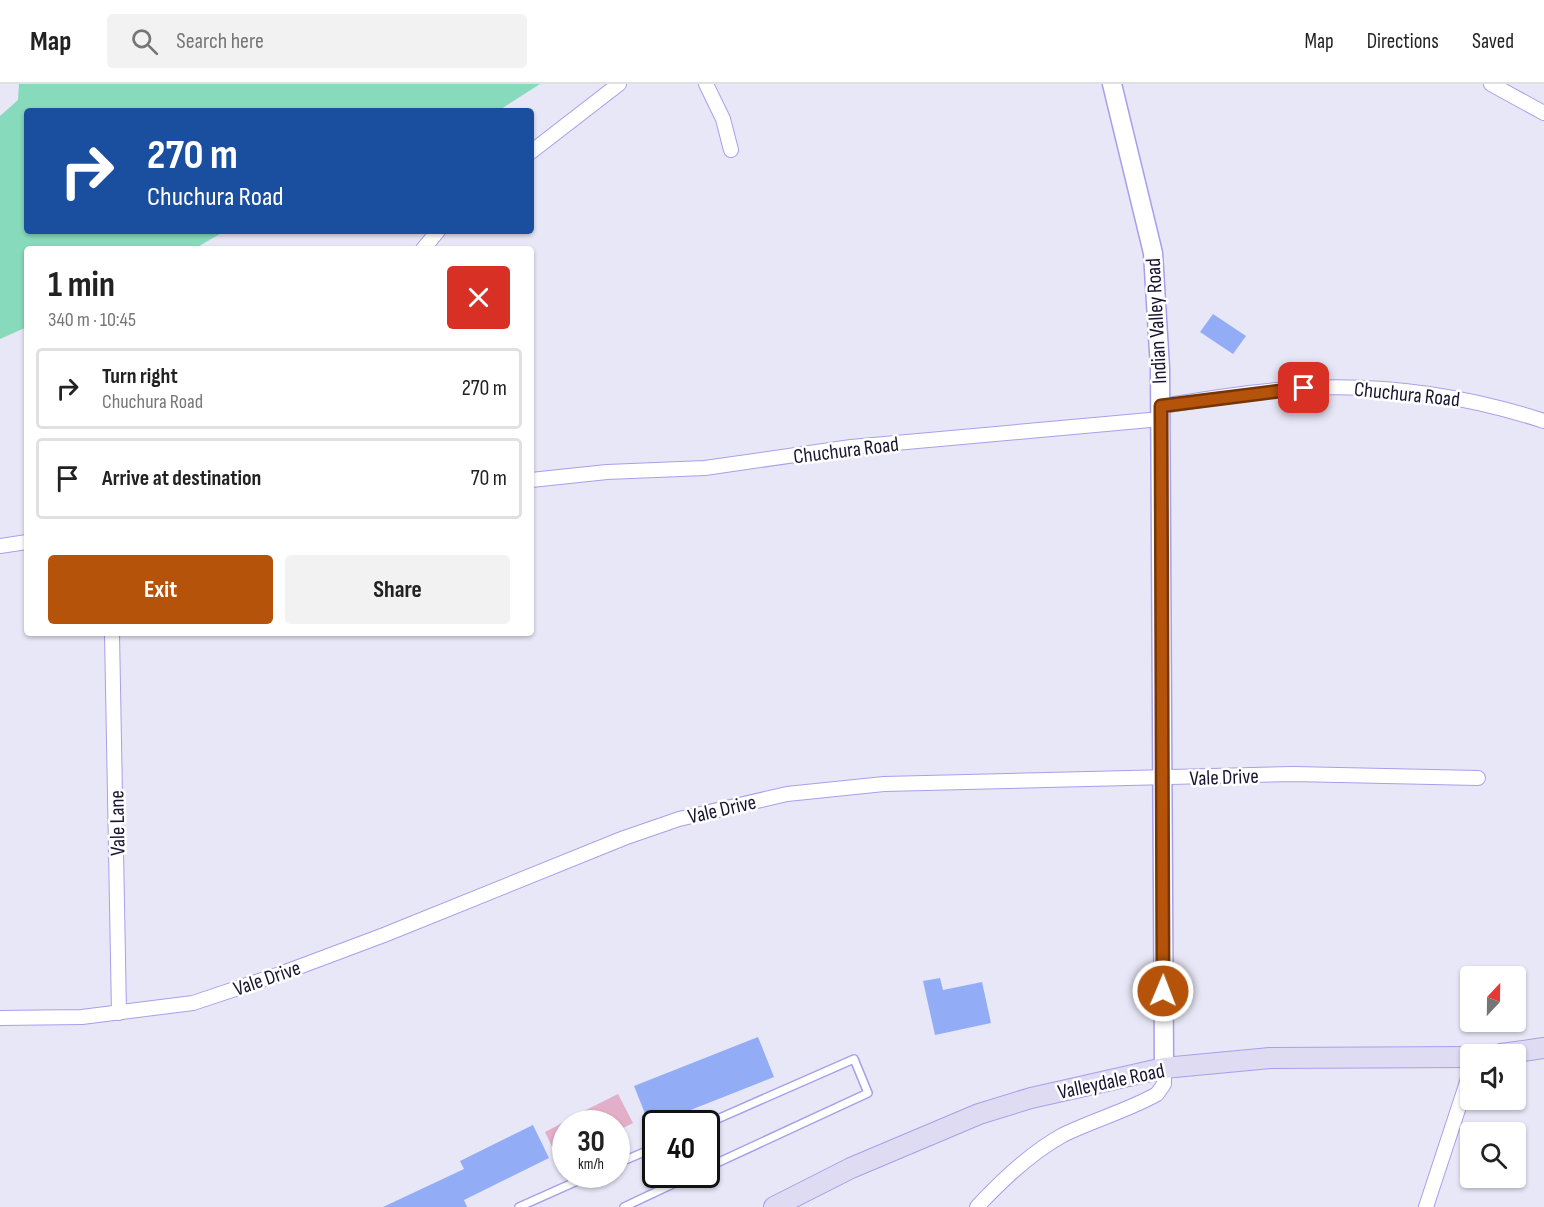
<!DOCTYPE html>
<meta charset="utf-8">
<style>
:root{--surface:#fff;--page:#f2f2f2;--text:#222;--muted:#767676;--line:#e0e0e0;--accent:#b45309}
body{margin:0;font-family:"Sofia Sans Condensed",sans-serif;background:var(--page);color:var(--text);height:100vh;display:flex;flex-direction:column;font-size:22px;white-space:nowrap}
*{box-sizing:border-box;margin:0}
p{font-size:20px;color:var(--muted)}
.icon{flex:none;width:33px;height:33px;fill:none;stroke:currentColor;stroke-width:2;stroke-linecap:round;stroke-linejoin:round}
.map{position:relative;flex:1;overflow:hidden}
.sheet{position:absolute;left:24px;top:162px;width:510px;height:390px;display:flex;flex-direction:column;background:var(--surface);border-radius:6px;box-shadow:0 2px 4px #0004}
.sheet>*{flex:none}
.top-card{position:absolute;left:24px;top:24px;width:510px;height:126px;border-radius:6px;box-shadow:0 2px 4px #0004;background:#1a4fa0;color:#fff;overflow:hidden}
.needle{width:39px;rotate:22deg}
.controls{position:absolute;left:1460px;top:882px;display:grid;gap:12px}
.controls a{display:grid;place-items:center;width:66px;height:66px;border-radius:6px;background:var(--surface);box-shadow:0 2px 4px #0004;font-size:30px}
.speed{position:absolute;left:552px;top:1026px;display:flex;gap:12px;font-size:30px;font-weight:700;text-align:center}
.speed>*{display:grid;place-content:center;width:78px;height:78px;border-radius:50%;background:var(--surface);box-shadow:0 2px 4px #0004;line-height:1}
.speed small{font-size:15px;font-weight:400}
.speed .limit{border:3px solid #111;border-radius:9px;background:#fff;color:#111}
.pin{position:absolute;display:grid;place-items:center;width:51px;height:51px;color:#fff;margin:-26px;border-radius:12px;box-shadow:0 3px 9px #0006}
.me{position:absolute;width:66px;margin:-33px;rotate:1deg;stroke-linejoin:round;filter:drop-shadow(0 0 4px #0008)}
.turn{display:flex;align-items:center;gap:21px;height:126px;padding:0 24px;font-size:27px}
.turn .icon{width:78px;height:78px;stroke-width:2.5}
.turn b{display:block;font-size:42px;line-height:51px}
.round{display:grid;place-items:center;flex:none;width:63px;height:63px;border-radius:6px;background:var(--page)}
.head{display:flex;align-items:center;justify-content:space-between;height:102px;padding:0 24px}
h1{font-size:36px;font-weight:700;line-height:45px}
.button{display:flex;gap:12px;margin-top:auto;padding:12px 24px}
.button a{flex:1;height:69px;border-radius:6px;background:var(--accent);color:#fff;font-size:24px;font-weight:700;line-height:69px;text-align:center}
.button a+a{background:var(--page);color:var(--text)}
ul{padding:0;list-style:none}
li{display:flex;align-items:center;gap:18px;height:81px;margin:0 12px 9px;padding:0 12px;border:3px solid var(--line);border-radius:6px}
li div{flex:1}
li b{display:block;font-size:22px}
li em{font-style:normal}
header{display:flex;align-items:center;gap:36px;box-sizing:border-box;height:84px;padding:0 30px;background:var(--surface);border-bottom:2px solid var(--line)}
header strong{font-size:28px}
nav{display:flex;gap:33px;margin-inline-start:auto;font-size:21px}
.search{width:420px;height:54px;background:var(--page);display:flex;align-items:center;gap:15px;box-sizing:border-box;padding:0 21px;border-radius:6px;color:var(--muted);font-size:22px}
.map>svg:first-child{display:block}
.green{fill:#e3aec7}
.water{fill:#88dabc}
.building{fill:#92acf5}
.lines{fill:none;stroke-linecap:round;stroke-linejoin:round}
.service-casing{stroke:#a89feb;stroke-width:10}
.minor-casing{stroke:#a89feb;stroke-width:16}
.tertiary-casing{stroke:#a89feb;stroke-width:21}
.secondary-casing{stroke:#a89feb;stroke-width:22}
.service{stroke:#fff;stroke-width:7}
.minor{stroke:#fff;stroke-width:14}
.tertiary{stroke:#fff;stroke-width:18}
.secondary{stroke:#dedbf2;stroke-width:20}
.route-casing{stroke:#753606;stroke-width:15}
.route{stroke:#b45309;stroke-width:10}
.labels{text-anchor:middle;stroke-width:5;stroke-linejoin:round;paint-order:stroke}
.street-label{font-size:21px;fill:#191430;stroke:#fff}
</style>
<header>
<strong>Map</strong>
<div class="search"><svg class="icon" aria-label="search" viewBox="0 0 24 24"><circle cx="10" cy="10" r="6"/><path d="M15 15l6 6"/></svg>Search here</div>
<nav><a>Map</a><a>Directions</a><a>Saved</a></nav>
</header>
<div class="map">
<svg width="1544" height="1123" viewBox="0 0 1544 1123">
<rect width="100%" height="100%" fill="#e8e7f7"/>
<g class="green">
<path d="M618 1010 633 1039 617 1047 616 1040 580 1039 576 1031Z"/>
<path d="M566 1037 565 1066 556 1071 545 1048Z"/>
</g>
<path class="water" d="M19 0H540L498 27H27V147H225L194 165H27V243L0 255V32L18 16Z"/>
<g class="building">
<path d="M1213 230 1246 252 1233 270 1200 248Z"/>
<path d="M940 894 943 906 982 898 991 939 935 951 923 897Z"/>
<path d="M758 953 774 993 650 1042 634 1002Z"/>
<path d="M533 1041 549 1074 464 1116 467 1123H383L464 1085 460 1077Z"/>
</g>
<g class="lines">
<defs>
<g id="service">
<path d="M706 1040 854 975 868 1009 706 1084"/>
<path d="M616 1080 656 1063"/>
<path d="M519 1123 593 1090"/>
<path d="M624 1123 694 1090"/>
</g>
<g id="minor">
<path d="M706 0 723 35 731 66"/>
<path d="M1491 0 1544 29"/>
<path d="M531 68 619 0"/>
<path d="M423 165 438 147"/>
<path d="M1161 322C1209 315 1257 306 1306 304 1387 300 1467 312 1544 337"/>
<path d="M531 396 607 388 705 384 851 363 1161 335"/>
<path d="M0 462 27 458"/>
<path d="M112 549 119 929"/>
<path d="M0 934 82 933 193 919 280 890 384 851 624 754 679 735 787 710 884 700 1293 690 1478 694"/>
<path d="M977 1123C1002 1096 1030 1069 1063 1051 1093 1036 1127 1027 1157 1010L1164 1000V984"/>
<path d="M1426 1123 1470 989"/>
</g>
<path id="tertiary" d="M1112 0 1153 169 1160 284 1164 984"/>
<g id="secondary">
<path d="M1501 970 1544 964"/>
<path d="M774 1123 851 1084 979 1030 1031 1014 1164 984 1270 974 1470 973"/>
</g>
</defs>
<use href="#service" class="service-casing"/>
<use href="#minor" class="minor-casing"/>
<use href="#tertiary" class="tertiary-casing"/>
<use href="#secondary" class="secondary-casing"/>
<use href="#service" class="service"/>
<use href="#minor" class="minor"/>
<use href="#tertiary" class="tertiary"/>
<use href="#secondary" class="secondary"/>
</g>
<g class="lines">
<defs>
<path id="route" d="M1163 907 1161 322 1304 304"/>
</defs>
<use href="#route" class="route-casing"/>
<use href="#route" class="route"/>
</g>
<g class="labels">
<g class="street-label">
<text transform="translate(1156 237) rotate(-93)" y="7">Indian Valley Road</text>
<text transform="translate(1407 310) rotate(6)" y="7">Chuchura Road</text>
<text transform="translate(846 366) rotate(-7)" y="7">Chuchura Road</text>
<text transform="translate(1224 693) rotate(-2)" y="7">Vale Drive</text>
<text transform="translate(722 725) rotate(-13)" y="7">Vale Drive</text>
<text transform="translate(117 739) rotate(-91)" y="7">Vale Lane</text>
<text transform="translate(267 894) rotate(-19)" y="7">Vale Drive</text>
<text transform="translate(1111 997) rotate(-12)" y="7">Valleydale Road</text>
</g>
</g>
</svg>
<div class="controls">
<a><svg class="needle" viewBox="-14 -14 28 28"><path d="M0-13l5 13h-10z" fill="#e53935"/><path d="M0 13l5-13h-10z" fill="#767676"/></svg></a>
<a><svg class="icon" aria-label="sound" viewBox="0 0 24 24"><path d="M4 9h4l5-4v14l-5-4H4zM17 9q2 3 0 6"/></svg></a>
<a><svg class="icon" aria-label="search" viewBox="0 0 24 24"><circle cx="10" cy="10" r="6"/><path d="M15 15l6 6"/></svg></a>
</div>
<div class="speed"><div>30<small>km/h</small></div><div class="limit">40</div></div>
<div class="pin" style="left:1304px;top:304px;background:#d93025"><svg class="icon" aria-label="arrive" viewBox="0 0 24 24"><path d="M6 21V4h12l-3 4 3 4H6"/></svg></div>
<svg class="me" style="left:1163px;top:907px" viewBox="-20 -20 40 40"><circle r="17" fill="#b45309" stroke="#fff" stroke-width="3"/><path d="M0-11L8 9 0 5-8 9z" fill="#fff"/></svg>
<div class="top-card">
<div class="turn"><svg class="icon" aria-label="right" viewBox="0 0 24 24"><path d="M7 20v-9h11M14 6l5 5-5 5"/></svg><div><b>270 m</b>Chuchura Road</div></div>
</div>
<section class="sheet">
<div class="head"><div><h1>1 min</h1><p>340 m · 10:45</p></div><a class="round" style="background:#d93025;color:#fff"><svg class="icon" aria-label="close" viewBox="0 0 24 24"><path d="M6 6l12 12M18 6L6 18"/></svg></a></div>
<ul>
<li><svg class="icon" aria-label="right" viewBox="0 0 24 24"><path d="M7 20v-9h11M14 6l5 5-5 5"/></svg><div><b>Turn right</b><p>Chuchura Road</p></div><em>270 m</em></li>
<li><svg class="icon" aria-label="arrive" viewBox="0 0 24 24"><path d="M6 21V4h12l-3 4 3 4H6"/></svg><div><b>Arrive at destination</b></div><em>70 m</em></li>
</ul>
<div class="button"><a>Exit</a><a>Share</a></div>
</section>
</div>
